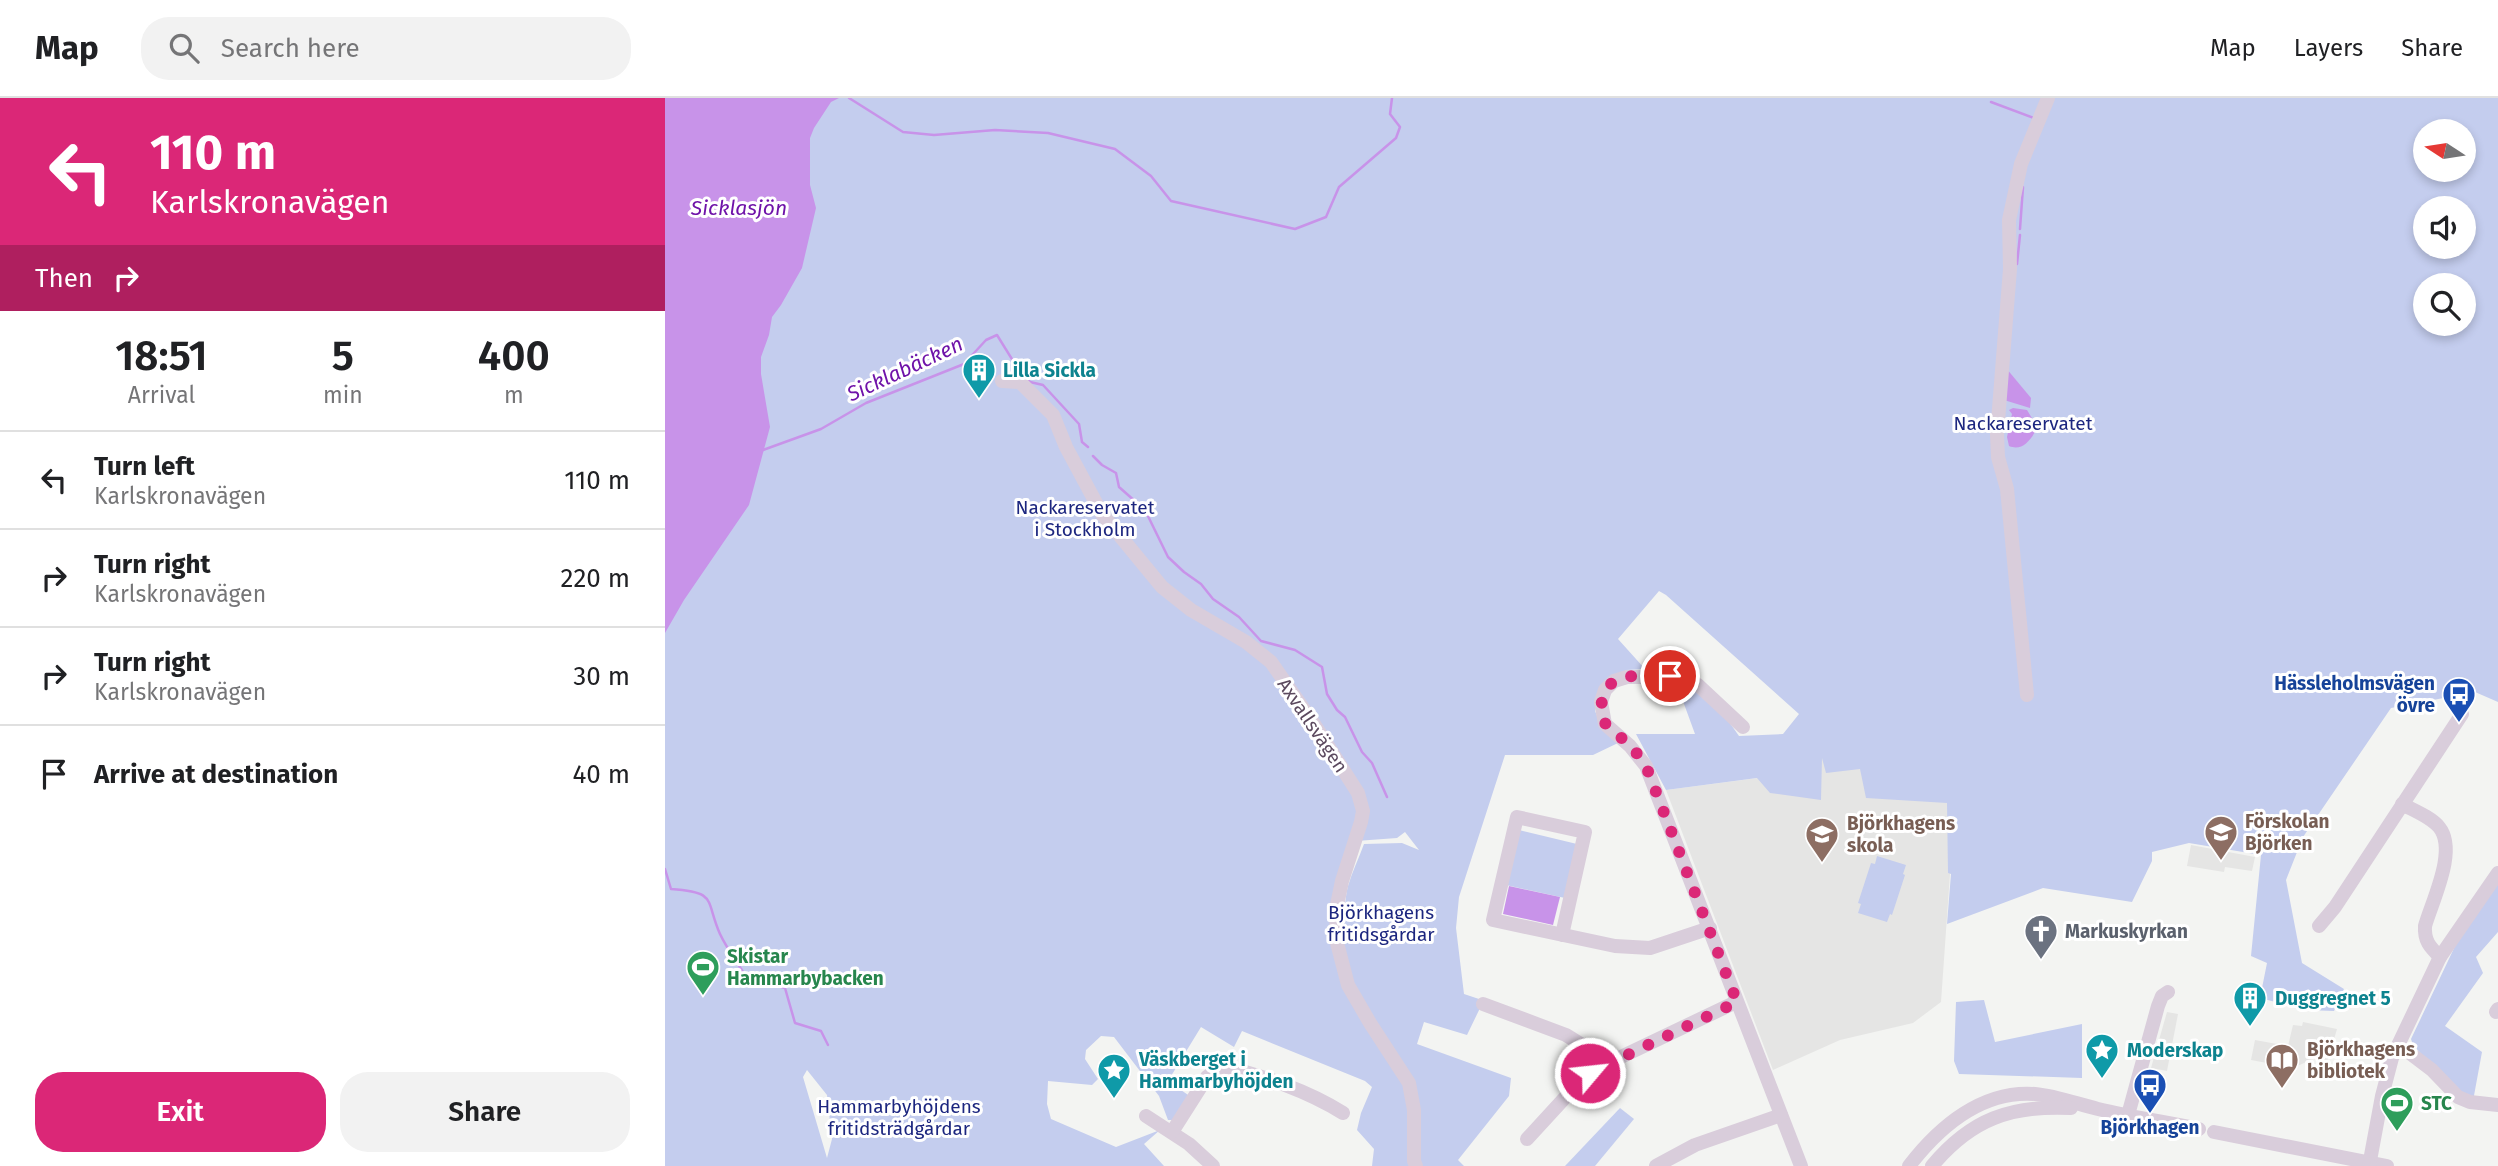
<!DOCTYPE html>
<meta charset="utf-8">
<style>
:root{--surface:#fff;--page:#f2f2f2;--text:#202124;--muted:#757577;--line:#e0e0e0;--accent:#db2777}
body{margin:0;font-family:"Fira Sans",sans-serif;background:var(--page);color:var(--text);height:100vh;display:flex;flex-direction:column;font-size:26px;white-space:nowrap}
*{box-sizing:border-box;margin:0}
p{font-size:23px;color:var(--muted)}
.icon{flex:none;width:38px;height:38px;fill:none;stroke:currentColor;stroke-width:2;stroke-linecap:round;stroke-linejoin:round}
.map{position:relative;flex:1;overflow:hidden}
.panel{display:flex;flex-direction:column;background:var(--surface);width:665px}
.panel>*{flex:none}
.banner{background:#db2777;color:#fff;overflow:hidden}
.needle{width:46px;rotate:282deg}
.tools{position:absolute;left:1748px;top:21px;display:grid;gap:14px}
.tools a{display:grid;place-items:center;width:63px;height:63px;border-radius:50%;background:var(--surface);box-shadow:0 4px 10px #0003;font-size:35px}
.pin{position:absolute;display:grid;place-items:center;width:60px;height:60px;color:#fff;margin:-30px;border:4px solid #fff;border-radius:50%;box-shadow:0 2px 7px #0007}
.me{position:absolute;width:77px;margin:-38px;rotate:62deg;stroke-linejoin:round;filter:drop-shadow(0 0 5px #0008)}
.turn{display:flex;align-items:center;gap:24px;height:147px;padding:0 35px;font-size:32px}
.turn .icon{width:91px;height:91px;stroke-width:2.5}
.turn b{display:block;font-size:49px;line-height:60px}
.then{display:flex;align-items:center;height:66px;padding:0 35px;background:#0003;gap:14px;font-size:26px}
.eta{display:flex;justify-content:space-evenly;align-items:center;height:119px;text-align:center}
.eta b{font-size:42px;font-weight:600;line-height:49px}
.cta{display:flex;gap:14px;margin-top:auto;padding:14px 35px}
.cta a{flex:1;height:80px;border-radius:28px;background:var(--accent);color:#fff;font-size:28px;font-weight:600;line-height:80px;text-align:center}
.cta a+a{background:var(--page);color:var(--text)}
ul{padding:0;list-style:none}
li{display:flex;align-items:center;gap:21px;height:98px;padding:0 35px;border-top:2px solid var(--line)}
li div{flex:1}
li b{display:block;font-size:26px}
li em{font-style:normal}
header{display:flex;align-items:center;gap:42px;box-sizing:border-box;height:98px;padding:0 35px;background:var(--surface);border-bottom:2px solid var(--line)}
header strong{font-size:33px}
nav{display:flex;gap:38px;margin-inline-start:auto;font-size:24px}
.search{width:490px;height:63px;background:var(--page);display:flex;align-items:center;gap:18px;box-sizing:border-box;padding:0 24px;border-radius:28px;color:var(--muted);font-size:26px}
main{display:flex;flex:1;min-height:0}
.map>svg:first-child{display:block}
.education{fill:#e5e5e4}
.green{fill:#c4cdee;fill-rule:evenodd}
.water{fill:#c893e9}
.lines{fill:none;stroke-linecap:round;stroke-linejoin:round}
.stream{stroke:#c893e9;stroke-width:2.5}
.minor{stroke:#d9cddb;stroke-width:14}
.route{stroke:#db2777;stroke-width:12;stroke-dasharray:0 21.6}
.labels{text-anchor:middle;stroke-width:6;stroke-linejoin:round;paint-order:stroke}
.culture-label{font-size:19px;font-weight:bold;fill:#0d838f;stroke:#fff;text-anchor:start}
.park-label{font-size:19px;fill:#1c267f;stroke:#fff}
.transit-label{font-size:19px;font-weight:bold;fill:#164399;stroke:#fff;text-anchor:end}
.street-label{font-size:19px;fill:#5c4a5f;stroke:#fff}
.education-label{font-size:19px;font-weight:bold;fill:#785e54;stroke:#fff;text-anchor:start}
.worship-label{font-size:19px;font-weight:bold;fill:#5b616d;stroke:#fff;text-anchor:start}
.leisure-label{font-size:19px;font-weight:bold;fill:#27864d;stroke:#fff;text-anchor:start}
.water-label{font-size:21px;font-style:italic;fill:#6f13a9;stroke:#fff}
</style>
<header>
<strong>Map</strong>
<div class="search"><svg class="icon" aria-label="search" viewBox="0 0 24 24"><circle cx="10" cy="10" r="6"/><path d="M15 15l6 6"/></svg>Search here</div>
<nav><a>Map</a><a>Layers</a><a>Share</a></nav>
</header>
<main>
<section class="panel">
<div class="banner">
<div class="turn"><svg class="icon" aria-label="left" viewBox="0 0 24 24"><path d="M17 20v-9H6M10 6l-5 5 5 5"/></svg><div><b>110 m</b>Karlskronavägen</div></div>
<div class="then">Then<svg class="icon" aria-label="right" viewBox="0 0 24 24"><path d="M7 20v-9h11M14 6l5 5-5 5"/></svg></div>
</div>
<div class="eta">
<div><b>18:51</b><p>Arrival</p></div>
<div><b>5</b><p>min</p></div>
<div><b>400</b><p>m</p></div>
</div>
<ul>
<li><svg class="icon" aria-label="left" viewBox="0 0 24 24"><path d="M17 20v-9H6M10 6l-5 5 5 5"/></svg><div><b>Turn left</b><p>Karlskronavägen</p></div><em>110 m</em></li>
<li><svg class="icon" aria-label="right" viewBox="0 0 24 24"><path d="M7 20v-9h11M14 6l5 5-5 5"/></svg><div><b>Turn right</b><p>Karlskronavägen</p></div><em>220 m</em></li>
<li><svg class="icon" aria-label="right" viewBox="0 0 24 24"><path d="M7 20v-9h11M14 6l5 5-5 5"/></svg><div><b>Turn right</b><p>Karlskronavägen</p></div><em>30 m</em></li>
<li><svg class="icon" aria-label="arrive" viewBox="0 0 24 24"><path d="M6 21V4h12l-3 4 3 4H6"/></svg><div><b>Arrive at destination</b></div><em>40 m</em></li>
</ul>
<div class="cta"><a>Exit</a><a>Share</a></div>
</section>
<div class="map">
<svg width="1833" height="1068" viewBox="0 0 1833 1068">
<rect width="100%" height="100%" fill="#f3f4f2"/>
<g class="education">
<path d="M1156 660 1194 664 1290 705 1276 904 1248 925 1175 942 1108 972 1001 692 1093 680 1156 701Z"/>
<path d="M1526 747 1590 759 1587 773 1560 769 1559 774 1522 768Z"/>
<path d="M1502 914 1513 916 1502 973 1486 970Z"/>
<path d="M1638 924 1672 931 1662 965 1648 961 1628 970 1586 962 1590 942 1623 948 1628 927 1637 928Z"/>
</g>
<g class="green">
<path d="M31 0H1833V604L1810 594 1726 610 1638 739 1621 782 1637 865 1679 891 1669 913 1642 912 1595 900 1602 865 1586 858 1596 757 1524 745 1487 754V763L1467 804 1378 790 1282 826 1286 776 1283 775 1282 705 1201 700 1195 671 1161 675 1157 660 1156 702 1105 695 1092 680 1001 692 971 636H1030L1011 584 1029 588 1062 621 1074 638 1118 636 1134 616 1001 497 994 493 953 541 980 571 961 572 935 592 930 613 936 627 953 645 928 657H840L794 799 791 830 799 896 814 901 816 908 802 937 759 924 752 946 846 980 844 998 793 1062 799 1068H707L709 1051 692 1032 696 1015 707 989 700 983 577 933 569 949 536 929 503 983 526 999 512 1022H503L494 998 449 939 436 938 421 952 420 961 433 981 427 987 383 983 382 1006 386 1021 451 1049 495 1032 479 1046 499 1068H0V64ZM1760 33H1799V72H1760ZM1760 110H1799V149H1760ZM1760 187H1799V226H1760ZM740 734 754 752 737 745 699 746C694 760 687 774 683 788 677 812 682 838 669 858L691 743 732 740ZM142 972 162 997 167 1041 162 1060 138 979Z"/>
<path d="M854 732 912 746 900 800 841 787Z"/>
<path d="M1212 758 1241 767 1238 776 1240 777 1227 817 1225 816 1222 824 1193 815 1196 806 1193 805 1206 765 1210 766Z"/>
<path d="M1833 785V834L1811 859 1818 875 1780 928 1817 954 1808 1003 1795 998 1748 947 1746 941 1792 844Z"/>
<path d="M1319 902 1330 944 1417 926V980L1294 976 1289 963 1291 904Z"/>
<path d="M955 1010 969 1021 930 1068H900Z"/>
</g>
<g class="water">
<path d="M0 0H174L166 4 149 30 145 40V87L151 110 137 170 116 207 107 219 104 237 96 259V276L105 329 84 407 19 502 0 535Z"/>
<path d="M1341 270 1366 300 1365 310 1339 302Z"/>
<path d="M1348 310 1362 312 1370 325V334C1364 344 1356 353 1344 348L1342 339 1347 316 1344 312Z"/>
<path d="M844 788 895 799 888 827 838 816Z"/>
</g>
<g class="lines">
<g class="stream">
<path d="M184 0 238 34 269 37 330 32 383 35 450 51 486 78 506 103 630 131 661 119 674 89 731 40 735 29 725 16 727 0"/>
<path d="M1326 4 1369 20"/>
<path d="M1355 131 1358 89"/>
<path d="M1352 166 1355 137"/>
<path d="M98 352 156 331 201 305 299 266 321 242 332 237 355 274 365 284 378 287 414 326 417 344 423 349"/>
<path d="M428 358 437 367 451 375 454 389 480 412 503 459 519 474 536 486 548 501 574 519 596 543 630 552 657 569 662 596 672 612 680 619 697 654 707 665 722 699"/>
<path d="M0 771 6 791C53 794 40 802 55 836 62 851 73 865 81 879L120 890 130 925 156 933 163 947"/>
</g>
<g class="minor">
<path d="M337 283 355 284 388 317 401 349 437 416 497 489 526 512 581 544 606 564 649 626 693 695 698 713 696 724 677 783 672 807 671 841 683 887 705 925 744 985 749 1012V1063L751 1068"/>
<path d="M1362 597 1342 391 1333 359 1332 336 1345 171 1344 122 1356 66 1383 0"/>
<path d="M1078 629 1033 587 1019 579H962L949 583 940 592 936 604 940 626 965 648 981 668 1136 1068"/>
<path d="M1737 706C1748 712 1766 719 1774 729 1793 752 1767 803 1760 828 1759 843 1765 849 1775 859"/>
<path d="M1654 828 1670 809 1797 616"/>
<path d="M897 837 920 734 852 719 828 822 950 848 985 850 1045 830"/>
<path d="M818 906 901 937 917 947 937 968"/>
<path d="M1831 914 1833 911"/>
<path d="M1733 949 1742 953 1767 972 1793 999 1805 1004 1833 1007"/>
<path d="M1463 1017 1493 908 1497 898 1503 894"/>
<path d="M481 1018 524 1046 548 1068"/>
<path d="M507 1034 542 979 557 968C597 977 643 993 678 1015"/>
<path d="M1549 1034 1722 1068"/>
<path d="M862 1041 918 980 937 968 1071 904"/>
<path d="M991 1068 1030 1047 1116 1017"/>
<path d="M1244 1068C1274 1029 1317 992 1370 996 1392 998 1412 1006 1433 1011 1466 1019 1500 1024 1534 1031"/>
<path d="M1267 1068C1306 1021 1346 1007 1406 1010"/>
<path d="M1704 1068 1717 998 1727 960 1775 859 1833 775"/>
</g>
</g>
<g class="lines">
<path class="route" d="M925 975 1072 904 981 668C975 659 968 650 960 643 954 637 944 632 940 625 935 617 936 606 938 598 946 572 984 578 1005 578"/>
</g>
<defs>
<symbol id="building-pin" viewBox="-11 -11 22 30"><path d="M0 17L-7.5 6A9.5 9.5 0 1 1 7.5 6Z" fill="#0f9aa8" stroke="#fff"/><path d="M-4-6H4V6H1V3H-1V6H-4ZM-2.5-4.3h1.7v1.8h-1.7ZM.8-4.3h1.7v1.8H.8ZM-2.5-1h1.7V.8h-1.7ZM.8-1h1.7V.8H.8Z" fill="#fff"/></symbol>
<symbol id="bus-pin" viewBox="-11 -11 22 30"><path d="M0 17L-7.5 6A9.5 9.5 0 1 1 7.5 6Z" fill="#1a4fb4" stroke="#fff"/><path d="M-5-6H5V4H4V6H2V4H-2V6H-4V4H-5ZM-3.5-4V0h7V-4ZM-3.5 1.2v1.5H-2V1.2ZM2 1.2v1.5H3.5V1.2Z" fill="#fff"/></symbol>
<symbol id="school-pin" viewBox="-11 -11 22 30"><path d="M0 17L-7.5 6A9.5 9.5 0 1 1 7.5 6Z" fill="#8d6e63" stroke="#fff"/><path d="M0-5L7-2L0 1L-7-2ZM-4 1L0 2.5L4 1V4Q0 6-4 4Z" fill="#fff"/></symbol>
<symbol id="church-pin" viewBox="-11 -11 22 30"><path d="M0 17L-7.5 6A9.5 9.5 0 1 1 7.5 6Z" fill="#6b7280" stroke="#fff"/><path d="M-1.2-6h2.4v3.5h3.3v2.4h-3.3V6h-2.4V-.1h-3.3v-2.4h3.3Z" fill="#fff"/></symbol>
<symbol id="stadium-pin" viewBox="-11 -11 22 30"><path d="M0 17L-7.5 6A9.5 9.5 0 1 1 7.5 6Z" fill="#2e9e5b" stroke="#fff"/><path d="M0-5a6.5 5 0 1 0 0 10a6.5 5 0 1 0 0-10ZM-3.5-1.8h7v3.6h-7Z" fill="#fff"/></symbol>
<symbol id="sight-pin" viewBox="-11 -11 22 30"><path d="M0 17L-7.5 6A9.5 9.5 0 1 1 7.5 6Z" fill="#0f9aa8" stroke="#fff"/><path d="M0-6L1.8-2.2L6-1.7L2.9 1.2L3.7 5.4L0 3.3L-3.7 5.4L-2.9 1.2L-6-1.7L-1.8-2.2Z" fill="#fff"/></symbol>
<symbol id="library-pin" viewBox="-11 -11 22 30"><path d="M0 17L-7.5 6A9.5 9.5 0 1 1 7.5 6Z" fill="#8d6e63" stroke="#fff"/><path d="M-6-4Q-3-5.5-.7-3.5V5Q-3 3-6 4ZM6-4Q3-5.5 .7-3.5V5Q3 3 6 4Z" fill="#fff"/></symbol>
</defs>
<g fill-rule="evenodd">
<use href="#building-pin" x="295" y="253" width="38" height="52"/>
<use href="#bus-pin" x="1775" y="577" width="38" height="52"/>
<use href="#school-pin" x="1537" y="715" width="38" height="52"/>
<use href="#school-pin" x="1138" y="717" width="38" height="52"/>
<use href="#church-pin" x="1357" y="814" width="38" height="52"/>
<use href="#stadium-pin" x="19" y="850" width="38" height="52"/>
<use href="#building-pin" x="1566" y="881" width="38" height="52"/>
<use href="#sight-pin" x="1418" y="933" width="38" height="52"/>
<use href="#library-pin" x="1598" y="943" width="38" height="52"/>
<use href="#sight-pin" x="430" y="953" width="38" height="52"/>
<use href="#bus-pin" x="1466" y="968" width="38" height="52"/>
<use href="#stadium-pin" x="1713" y="986" width="38" height="52"/>
</g>
<g class="labels">
<g class="culture-label">
<text x="338" y="279">Lilla Sickla</text>
<text x="1610" y="907">Duggregnet 5</text>
<text x="1462" y="959">Moderskap</text>
<text x="474" y="968">Väskberget i<tspan x="474" dy="22">Hammarbyhöjden</tspan></text>
</g>
<g class="park-label">
<text x="1358" y="332">Nackareservatet</text>
<text x="420" y="416">Nackareservatet<tspan x="420" dy="22">i Stockholm</tspan></text>
<text x="716" y="821">Björkhagens<tspan x="716" dy="22">fritidsgårdar</tspan></text>
<text x="234" y="1015">Hammarbyhöjdens<tspan x="234" dy="22">fritidsträdgårdar</tspan></text>
</g>
<g class="transit-label">
<text x="1770" y="592">Hässleholmsvägen<tspan x="1770" dy="22">övre</tspan></text>
<text x="1485" y="1036" text-anchor="middle">Björkhagen</text>
</g>
<g class="street-label">
<text transform="translate(648 627) rotate(56)" y="7">Axvallsvägen</text>
</g>
<g class="education-label">
<text x="1580" y="730">Förskolan<tspan x="1580" dy="22">Björken</tspan></text>
<text x="1182" y="732">Björkhagens<tspan x="1182" dy="22">skola</tspan></text>
<text x="1642" y="958">Björkhagens<tspan x="1642" dy="22">bibliotek</tspan></text>
</g>
<g class="worship-label">
<text x="1400" y="840">Markuskyrkan</text>
</g>
<g class="leisure-label">
<text x="62" y="865">Skistar<tspan x="62" dy="22">Hammarbybacken</tspan></text>
<text x="1756" y="1012">STC</text>
</g>
<g class="water-label">
<text x="74" y="117">Sicklasjön</text>
<text transform="translate(240 271) rotate(-25)" y="7">Sicklabäcken</text>
</g>
</g>
</svg>
<div class="tools">
<a><svg class="needle" viewBox="-14 -14 28 28"><path d="M0-13l5 13h-10z" fill="#e53935"/><path d="M0 13l5-13h-10z" fill="#757577"/></svg></a>
<a><svg class="icon" aria-label="sound" viewBox="0 0 24 24"><path d="M4 9h4l5-4v14l-5-4H4zM17 9q2 3 0 6"/></svg></a>
<a><svg class="icon" aria-label="search" viewBox="0 0 24 24"><circle cx="10" cy="10" r="6"/><path d="M15 15l6 6"/></svg></a>
</div>
<div class="pin" style="left:1005px;top:578px;background:#d93025"><svg class="icon" aria-label="arrive" viewBox="0 0 24 24"><path d="M6 21V4h12l-3 4 3 4H6"/></svg></div>
<svg class="me" style="left:925px;top:975px" viewBox="-20 -20 40 40"><circle r="17" fill="#db2777" stroke="#fff" stroke-width="3"/><path d="M0-11L8 9 0 5-8 9z" fill="#fff"/></svg>
</div>
</main>
